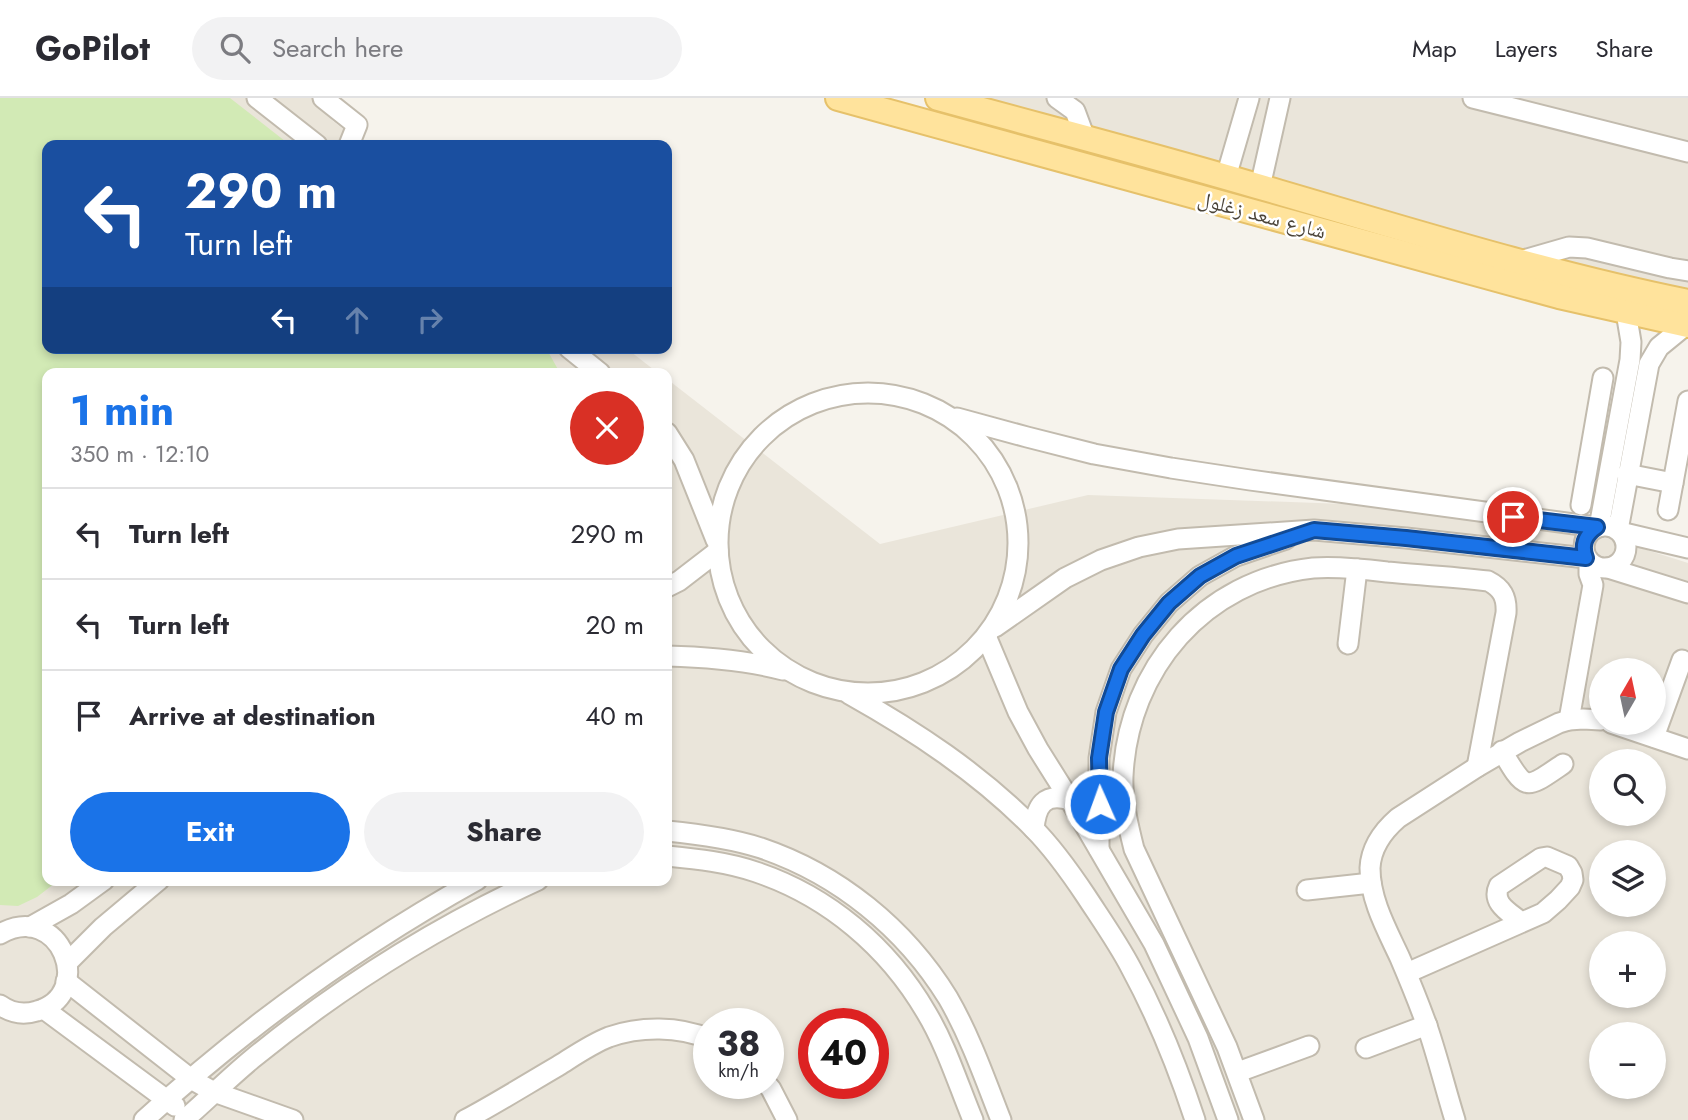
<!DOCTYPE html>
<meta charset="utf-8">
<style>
:root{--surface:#fff;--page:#f2f2f3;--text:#2b2b33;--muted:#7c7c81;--line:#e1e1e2;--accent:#1a73e8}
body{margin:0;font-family:Jost,"Noto Naskh Arabic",sans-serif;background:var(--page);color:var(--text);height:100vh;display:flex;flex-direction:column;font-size:26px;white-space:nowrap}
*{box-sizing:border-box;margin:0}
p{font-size:23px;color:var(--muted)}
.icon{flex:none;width:38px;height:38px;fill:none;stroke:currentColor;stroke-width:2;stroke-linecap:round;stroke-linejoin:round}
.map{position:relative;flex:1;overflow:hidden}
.drawer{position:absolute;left:42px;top:270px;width:630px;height:518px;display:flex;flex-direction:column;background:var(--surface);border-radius:14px;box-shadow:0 4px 10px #0003}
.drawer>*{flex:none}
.banner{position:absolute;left:42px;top:42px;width:630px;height:214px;border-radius:14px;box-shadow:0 4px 10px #0003;background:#1a4fa0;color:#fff;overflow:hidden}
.needle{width:46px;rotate:9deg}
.controls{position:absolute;left:1589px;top:560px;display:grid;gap:14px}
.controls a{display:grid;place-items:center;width:77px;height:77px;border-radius:50%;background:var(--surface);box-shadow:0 4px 10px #0003;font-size:35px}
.speed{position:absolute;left:693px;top:910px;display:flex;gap:14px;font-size:35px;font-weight:700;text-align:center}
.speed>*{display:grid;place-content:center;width:91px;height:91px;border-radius:50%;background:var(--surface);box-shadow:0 4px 10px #0003;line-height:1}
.speed small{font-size:18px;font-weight:400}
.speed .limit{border:10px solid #d22;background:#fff;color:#111}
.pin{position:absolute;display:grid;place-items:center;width:60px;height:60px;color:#fff;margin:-30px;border:4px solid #fff;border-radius:50%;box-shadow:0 2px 7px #0007}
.me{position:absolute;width:77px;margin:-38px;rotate:358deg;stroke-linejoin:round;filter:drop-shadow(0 0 5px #0008)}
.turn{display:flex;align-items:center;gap:24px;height:147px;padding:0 28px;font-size:32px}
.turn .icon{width:91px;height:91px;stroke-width:2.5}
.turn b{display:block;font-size:49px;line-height:60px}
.lanes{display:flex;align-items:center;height:66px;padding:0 28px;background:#0003;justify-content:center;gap:35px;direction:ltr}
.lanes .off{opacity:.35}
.round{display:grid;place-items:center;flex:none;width:74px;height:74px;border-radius:37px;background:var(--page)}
.headline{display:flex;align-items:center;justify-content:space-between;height:119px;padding:0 28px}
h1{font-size:42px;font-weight:700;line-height:52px;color:var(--accent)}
.cta{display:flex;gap:14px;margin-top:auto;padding:14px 28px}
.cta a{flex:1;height:80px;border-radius:42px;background:var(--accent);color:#fff;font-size:28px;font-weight:700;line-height:80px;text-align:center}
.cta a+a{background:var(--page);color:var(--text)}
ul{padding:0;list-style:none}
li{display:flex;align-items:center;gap:21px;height:91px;padding:0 28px;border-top:2px solid var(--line)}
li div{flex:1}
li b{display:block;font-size:26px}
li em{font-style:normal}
header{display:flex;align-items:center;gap:42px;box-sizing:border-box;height:98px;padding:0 35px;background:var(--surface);border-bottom:2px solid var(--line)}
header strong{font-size:33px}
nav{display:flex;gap:38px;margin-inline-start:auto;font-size:24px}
.search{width:490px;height:63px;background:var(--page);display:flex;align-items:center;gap:18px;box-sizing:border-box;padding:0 24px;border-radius:38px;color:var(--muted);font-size:26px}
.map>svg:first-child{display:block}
.residential{fill:#eae5da;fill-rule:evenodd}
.green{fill:#d2eab5}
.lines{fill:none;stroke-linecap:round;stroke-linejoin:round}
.minor-casing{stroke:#c2bbae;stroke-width:23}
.major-casing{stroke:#e6c16a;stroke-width:28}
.minor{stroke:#fff;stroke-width:19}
.major{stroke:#ffe39c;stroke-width:24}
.route-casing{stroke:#114b97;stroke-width:18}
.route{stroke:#1a73e8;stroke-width:12}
.labels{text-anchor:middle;stroke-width:5;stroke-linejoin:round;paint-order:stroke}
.street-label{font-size:21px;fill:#4b4439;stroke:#fff}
</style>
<header>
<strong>GoPilot</strong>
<div class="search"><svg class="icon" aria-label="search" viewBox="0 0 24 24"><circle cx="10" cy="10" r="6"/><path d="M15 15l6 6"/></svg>Search here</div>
<nav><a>Map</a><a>Layers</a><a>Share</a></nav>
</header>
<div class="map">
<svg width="1688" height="1022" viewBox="0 0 1688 1022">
<rect width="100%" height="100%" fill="#f6f3ec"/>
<g class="residential">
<path d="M0 0H315L333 23 364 47H47V250H626L658 275H47V782H667V281L880 446 1088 397 1345 406 1609 440 1688 465V1022H0ZM1601 572H1654V625H1601ZM1601 663H1654V716H1601ZM1601 754H1654V807H1601ZM1601 845H1654V898H1601ZM709 926H768V985H709ZM814 926H873V985H814ZM1601 936H1654V989H1601Z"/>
<path d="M925 0H1688V209L1237 87Z"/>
</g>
<path class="green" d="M0 0H230L290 47H47V250H546L560 275H47V782H59L37 799 18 808 0 807Z"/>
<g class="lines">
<defs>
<g id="minor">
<path d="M257 0 317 47"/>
<path d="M323 0 357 27 349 47"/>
<path d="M1057 0 1075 13 1085 40"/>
<path d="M1473 0 1688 54"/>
<path d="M1226 79 1249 0"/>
<path d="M1260 89 1280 0"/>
<path d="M1520 163 1569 149 1587 150 1670 170 1688 173"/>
<path d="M569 250 600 275"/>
<circle cx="868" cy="445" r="150"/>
<path d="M957 320 1027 339 1094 356 1171 370 1250 382 1596 429"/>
<path d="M667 335 684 362 716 442"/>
<path d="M1627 376 1673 385"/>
<path d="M1581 407 1603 280"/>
<path d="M1668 412 1688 303"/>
<circle cx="1605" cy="449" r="21"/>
<path d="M1599 429 1630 262 1631 244 1626 214"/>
<path d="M1618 432 1649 266 1659 249 1686 227"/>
<path d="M1620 434 1688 450"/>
<path d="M1608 470 1688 495"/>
<path d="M667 489 679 483 718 453"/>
<path d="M995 529 1065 480 1101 462 1139 449 1178 441 1314 432 1406 440 1586 460"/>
<path d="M986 538 1018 614 1038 651 1070 702 1154 846 1198 940 1228 1022"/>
<path d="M1348 546 1357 471"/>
<path d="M667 558C707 559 745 562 783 572"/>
<path d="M849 596C915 633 979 675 1033 730 1053 750 1070 774 1086 798 1101 821 1118 845 1131 870 1157 918 1178 970 1195 1022"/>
<path d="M1569 622 1593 487 1589 476V463"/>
<path d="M1611 625 1688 651"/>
<path d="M1654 639 1682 562"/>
<path d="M1502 653C1526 694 1525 692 1563 666"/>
<path d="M1034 731C1036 708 1044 694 1070 702"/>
<path d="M667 733C698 736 730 740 761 750 838 776 905 830 948 900 970 938 985 981 1001 1022"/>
<path d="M1099 751V660L1106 614 1121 571 1143 537 1169 505 1200 478 1236 458 1286 441"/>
<path d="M667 758C697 761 727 764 756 774 828 798 888 849 926 914 946 947 958 986 973 1022"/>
<path d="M1307 792 1371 785"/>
<path d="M30 829 71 806 104 782"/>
<path d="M0 836C60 802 97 896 37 913 24 917 11 915 0 907"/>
<path d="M67 865 103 829 159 782"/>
<path d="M1407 875 1543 815 1558 802 1570 789 1573 782 1572 775 1568 768 1547 759 1541 760 1499 788C1491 805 1509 814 1521 824"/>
<path d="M66 883 191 981 214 994 293 1022"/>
<path d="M44 911 175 1008"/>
<path d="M1366 950 1427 927"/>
<path d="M1238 974 1309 948"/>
<path d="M766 985 771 991 787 1022"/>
<path d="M144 1022C245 930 358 848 477 782"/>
<path d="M184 1022C207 1002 229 980 252 961 339 890 436 829 538 782"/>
<path d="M465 1022C497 1005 527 986 558 968 574 958 591 946 609 939 640 928 679 928 709 941"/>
<path d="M1254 1022 1227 949 1134 751C1128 727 1122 703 1123 678 1128 571 1204 482 1313 470 1337 468 1363 471 1387 474 1421 477 1455 479 1488 483 1502 490 1507 499 1506 515L1477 669"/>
<path d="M1455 1022C1445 990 1437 956 1426 925 1418 903 1409 881 1400 860 1387 832 1370 802 1370 770 1371 749 1383 733 1398 720L1477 669 1520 644 1559 625 1569 622 1583 621 1601 622"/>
</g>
<g id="major">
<path d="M838 0 1559 198 1688 227"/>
<path d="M938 0C1047 30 1156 58 1264 90 1405 131 1545 175 1688 204"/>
</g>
</defs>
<use href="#minor" class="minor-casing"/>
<use href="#major" class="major-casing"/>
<use href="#minor" class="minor"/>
<use href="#major" class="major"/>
</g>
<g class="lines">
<defs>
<path id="route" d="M1100 706 1099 660 1106 614 1121 571 1143 537 1169 505 1200 478 1236 458 1314 432 1406 440 1586 460C1581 447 1585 437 1597 429L1513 419"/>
</defs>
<use href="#route" class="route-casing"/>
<use href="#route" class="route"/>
</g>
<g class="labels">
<g class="street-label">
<text transform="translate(1262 117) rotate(15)" y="7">شارع سعد زغلول</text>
</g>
</g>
</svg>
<div class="controls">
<a><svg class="needle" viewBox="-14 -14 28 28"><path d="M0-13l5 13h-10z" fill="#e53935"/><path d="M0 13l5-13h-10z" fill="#7c7c81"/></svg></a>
<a><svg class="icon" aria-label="search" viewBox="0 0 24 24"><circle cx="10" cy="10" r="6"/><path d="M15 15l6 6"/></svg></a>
<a><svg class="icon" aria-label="layers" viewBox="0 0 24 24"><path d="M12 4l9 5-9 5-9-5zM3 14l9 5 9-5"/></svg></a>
<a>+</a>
<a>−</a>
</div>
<div class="speed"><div>38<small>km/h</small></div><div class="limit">40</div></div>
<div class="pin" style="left:1513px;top:419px;background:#d93025"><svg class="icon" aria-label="arrive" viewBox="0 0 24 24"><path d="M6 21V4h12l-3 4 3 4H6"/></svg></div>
<svg class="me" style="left:1100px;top:706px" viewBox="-20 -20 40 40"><circle r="17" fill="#1a73e8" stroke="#fff" stroke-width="3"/><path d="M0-11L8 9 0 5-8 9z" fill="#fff"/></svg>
<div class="banner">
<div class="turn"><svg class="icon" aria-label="left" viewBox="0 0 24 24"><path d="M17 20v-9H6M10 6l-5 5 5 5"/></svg><div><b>290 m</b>Turn left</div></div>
<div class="lanes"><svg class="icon" aria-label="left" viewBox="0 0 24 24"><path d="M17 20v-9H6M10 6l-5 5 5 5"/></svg><svg class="icon off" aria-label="ahead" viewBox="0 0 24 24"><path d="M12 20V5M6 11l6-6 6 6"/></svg><svg class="icon off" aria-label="right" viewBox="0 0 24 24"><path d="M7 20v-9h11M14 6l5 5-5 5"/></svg></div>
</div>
<section class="drawer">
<div class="headline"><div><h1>1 min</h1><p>350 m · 12:10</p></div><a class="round" style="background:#d93025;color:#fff"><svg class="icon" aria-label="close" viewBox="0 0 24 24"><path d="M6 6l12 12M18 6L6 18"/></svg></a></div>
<ul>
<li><svg class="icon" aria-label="left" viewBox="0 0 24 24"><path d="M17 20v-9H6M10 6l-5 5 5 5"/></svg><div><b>Turn left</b></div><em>290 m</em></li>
<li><svg class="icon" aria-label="left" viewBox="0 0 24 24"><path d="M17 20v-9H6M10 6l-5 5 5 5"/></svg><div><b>Turn left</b></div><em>20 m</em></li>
<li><svg class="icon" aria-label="arrive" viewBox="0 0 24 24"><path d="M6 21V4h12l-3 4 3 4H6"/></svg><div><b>Arrive at destination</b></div><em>40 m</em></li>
</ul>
<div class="cta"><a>Exit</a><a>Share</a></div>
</section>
</div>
